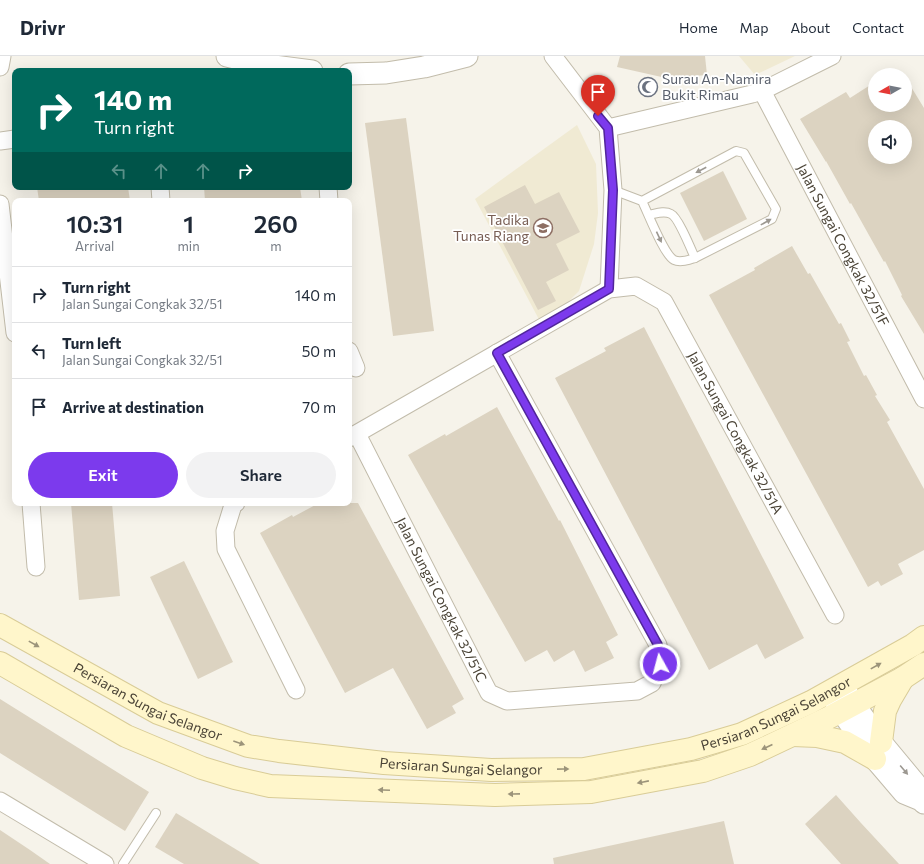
<!DOCTYPE html>
<style>
:root{--surface:#fff;--page:#f2f2f3;--text:#1f2937;--muted:#747a83;--line:#e0e1e3;--accent:#7c3aed}
body{margin:0;font-family:Commissioner,sans-serif;background:var(--page);color:var(--text);height:100vh;display:flex;flex-direction:column;font-size:15px;white-space:nowrap}
*{box-sizing:border-box;margin:0}
p{font-size:13px;color:var(--muted)}
.icon{flex:none;width:22px;height:22px;fill:none;stroke:currentColor;stroke-width:2;stroke-linecap:round;stroke-linejoin:round}
.map{position:relative;flex:1;overflow:hidden}
.details{position:absolute;left:12px;top:142px;width:340px;height:308px;display:flex;flex-direction:column;background:var(--surface);border-radius:8px;box-shadow:0 4px 16px #0002}
.details>*{flex:none}
.banner{position:absolute;left:12px;top:12px;width:340px;height:122px;border-radius:8px;box-shadow:0 4px 16px #0002;background:#00695c;color:#fff;overflow:hidden}
.needle{width:26px;rotate:261deg}
.buttons{position:absolute;left:868px;top:12px;display:grid;gap:8px}
.buttons a{display:grid;place-items:center;width:44px;height:44px;border-radius:50%;background:var(--surface);box-shadow:0 4px 16px #0002;font-size:20px}
.pin{position:absolute;display:grid;place-items:center;width:34px;height:34px;color:#fff;margin:-41px -17px;border-radius:50% 50% 50% 0;rotate:-45deg;box-shadow:0 0 4px #0007}
.pin .icon{rotate:45deg}
.me{position:absolute;width:44px;margin:-22px;rotate:353deg;stroke-linejoin:round;filter:drop-shadow(0 0 3px #0008)}
.turn{display:flex;align-items:center;gap:14px;height:84px;padding:0 16px;font-size:18px}
.turn .icon{width:52px;height:52px;stroke-width:2.5}
.turn b{display:block;font-size:28px;line-height:34px}
.lanes{display:flex;align-items:center;height:38px;padding:0 16px;background:#0003;justify-content:center;gap:20px;direction:ltr}
.lanes .off{opacity:.35}
.eta{display:flex;justify-content:space-evenly;align-items:center;height:68px;text-align:center}
.eta b{font-size:24px;font-weight:600;line-height:28px}
.cta{display:flex;gap:8px;margin-top:auto;padding:8px 16px}
.cta a{flex:1;height:46px;border-radius:24px;background:var(--accent);color:#fff;font-size:16px;font-weight:600;line-height:46px;text-align:center}
.cta a+a{background:var(--page);color:var(--text)}
ul{padding:0;list-style:none}
li{display:flex;align-items:center;gap:12px;height:56px;padding:0 16px;border-top:1px solid var(--line)}
li div{flex:1}
li b{display:block;font-size:15px}
li em{font-style:normal}
header{display:flex;align-items:center;gap:24px;box-sizing:border-box;height:56px;padding:0 20px;background:var(--surface);border-bottom:1px solid var(--line)}
header strong{font-size:19px}
nav{display:flex;gap:22px;margin-inline-start:auto;font-size:14px}
.map>svg:first-child{display:block}
.education{fill:#f0ead3}
.building{fill:#dcd3c1;fill-rule:evenodd}
.lines{fill:none;stroke-linecap:round;stroke-linejoin:round}
.service-casing{stroke:#c2bcab;stroke-width:10}
.minor-casing{stroke:#c2bcab;stroke-width:19}
.tertiary-casing{stroke:#c2bcab;stroke-width:23}
.secondary-casing{stroke:#d9cc97;stroke-width:24}
.service{stroke:#fff;stroke-width:8}
.minor{stroke:#fff;stroke-width:17}
.tertiary{stroke:#fff;stroke-width:21}
.secondary{stroke:#fff6cb;stroke-width:22}
.oneway{fill:#9c9891}
.oneway2{fill:#9c947a}
.route-casing{stroke:#51269a;stroke-width:10}
.route{stroke:#7c3aed;stroke-width:7}
.labels{text-anchor:middle;stroke-width:3.5;stroke-linejoin:round;paint-order:stroke}
.worship-label{font-size:14px;fill:#5b616d;stroke:#fff;text-anchor:start}
.education-label{font-size:14px;fill:#785e54;stroke:#fff;text-anchor:end}
.street-label{font-size:14px;fill:#4b4437;stroke:#fff}
</style>
<header>
<strong>Drivr</strong>
<nav><a>Home</a><a>Map</a><a>About</a><a>Contact</a></nav>
</header>
<div class="map">
<svg width="924" height="808" viewBox="0 0 924 808">
<rect width="100%" height="100%" fill="#f6f3ea"/>
<g class="education">
<path d="M739 0H795L755 19Z"/>
<path d="M577 69 596 108 598 157 594 188 579 235 543 271 475 143Z"/>
</g>
<g class="building">
<path d="M620 0H705L707 19 666 22 617 11Z"/>
<path d="M905 21 924 52V278L901 240 902 239 885 205 884 206 851 147 850 148 826 105V106L800 63 846 36 850 42 875 26V49H905ZM875 71H905V101H875Z"/>
<path d="M406 62 434 275 393 280 365 67Z"/>
<path d="M723 115 747 163 704 185 680 137Z"/>
<path d="M525 129 535 148 559 136 580 176 556 188 569 214 546 226 556 245 538 254 484 151Z"/>
<path d="M37 131H128L130 145H39Z"/>
<path d="M204 131H300L302 145H205Z"/>
<path d="M792 190 808 218 810 217 839 268 841 267 850 285 847 286 864 320 866 319 877 339 875 340 890 364 887 366 924 433V494L898 508 903 518 881 530 878 525 868 531 709 239 755 214 754 212Z"/>
<path d="M644 271 804 582 765 603 757 588 709 614 555 322 606 295 604 292Z"/>
<path d="M497 351 559 465 560 464 618 579 606 586 614 602 585 616 574 594 554 606 547 594 525 606 408 399 445 378 446 380Z"/>
<path d="M71 447H112L120 540 79 544Z"/>
<path d="M319 447H358L464 643 452 650 456 657 427 673 393 612 345 637 260 477 292 459 293 461Z"/>
<path d="M184 505 233 606 198 623 150 521Z"/>
<path d="M0 643 149 736 125 775 0 697Z"/>
<path d="M836 739 861 767 899 808H841L805 768Z"/>
<path d="M176 757 191 766 260 808H184L155 791Z"/>
<path d="M724 765 734 808H554L553 802Z"/>
<path d="M0 774 30 794 50 808H0Z"/>
</g>
<g class="lines">
<defs>
<g id="service">
<path d="M613 134 642 145C648 157 664 199 674 204 680 207 689 204 695 202L772 163 776 153 744 97 736 95 642 145"/>
<path d="M649 159C655 158 664 154 671 158 678 161 691 193 695 202"/>
<path d="M123 808 156 757"/>
</g>
<g id="minor">
<path d="M553 0 608 72 613 134 609 233"/>
<path d="M0 11 2 0"/>
<path id="s1" d="M762 35 924 343"/>
<path d="M608 72 752 38 762 35 832 0"/>
<path d="M0 85 15 83"/>
<path d="M160 131 161 145"/>
<path d="M328 131 329 145"/>
<path d="M0 148 15 277"/>
<path d="M349 295 356 312"/>
<path id="s2" d="M357 378 489 637 507 645 637 635 652 627 660 608 658 589 497 297"/>
<path id="s3" d="M349 382 609 233 636 230 664 246 835 559"/>
<path d="M31 447 36 511"/>
<path d="M236 447 233 449 225 475 226 493 296 634"/>
<path d="M0 745 105 808"/>
</g>
<g id="tertiary">
<path d="M227 0 259 8 312 15"/>
<path d="M349 18 386 17 424 11 467 0"/>
<path d="M845 634 854 648 881 686 915 727 921 744"/>
<path d="M832 640 841 655 875 703 904 737 921 744 924 747"/>
</g>
<g id="secondary">
<path id="s4" d="M0 569 158 657 248 690 279 695 384 707 491 714 584 713 691 693 742 678 811 646 913 589 924 581"/>
<path d="M0 607 126 680 202 712 235 722 270 730 495 739 591 736 703 715 750 699 828 662 903 622 924 608"/>
<path d="M793 679 817 680 845 686 875 703"/>
<path d="M881 686 885 655 890 644 903 622"/>
</g>
</defs>
<use href="#service" class="service-casing"/>
<use href="#minor" class="minor-casing"/>
<use href="#tertiary" class="tertiary-casing"/>
<use href="#secondary" class="secondary-casing"/>
<use href="#service" class="service"/>
<use href="#minor" class="minor"/>
<use href="#tertiary" class="tertiary"/>
<use href="#secondary" class="secondary"/>
</g>
<defs><path id="oneway-solid" d="M-6-.8H1V-3.2L6.5 0L1 3.2V.8H-6Z"/></defs>
<g class="oneway">
<use href="#oneway-solid" transform="translate(701 114) rotate(152)"/>
<use href="#oneway-solid" transform="translate(766 166) rotate(-29)"/>
<use href="#oneway-solid" transform="translate(659 181) rotate(65)"/>
<use href="#oneway-solid" transform="translate(904 714) rotate(50)"/>
</g>
<g class="oneway2">
<use href="#oneway-solid" transform="translate(34 588) rotate(29)"/>
<use href="#oneway-solid" transform="translate(876 610) rotate(-29)"/>
<use href="#oneway-solid" transform="translate(239 687) rotate(19)"/>
<use href="#oneway-solid" transform="translate(767 691) rotate(155)"/>
<use href="#oneway-solid" transform="translate(563 713) rotate(-1)"/>
<use href="#oneway-solid" transform="translate(643 726) rotate(169)"/>
<use href="#oneway-solid" transform="translate(384 734) rotate(-178)"/>
<use href="#oneway-solid" transform="translate(514 738) rotate(179)"/>
</g>
<g class="lines">
<defs>
<path id="route" d="M598 60 608 72 613 134 609 233 497 297 658 589 660 608"/>
</defs>
<use href="#route" class="route-casing"/>
<use href="#route" class="route"/>
</g>
<defs>
<symbol id="mosque-ring" viewBox="-11 -11 22 22"><circle r="9.5" fill="#fff" stroke="#6b7280" stroke-width="1.5"/><path d="M3.5-4.9A6 6 0 1 0 3.5 4.9A5 5 0 1 1 3.5-4.9Z" fill="#6b7280"/></symbol>
<symbol id="school-ring" viewBox="-11 -11 22 22"><circle r="9.5" fill="#fff" stroke="#8d6e63" stroke-width="1.5"/><path d="M0-5L7-2L0 1L-7-2ZM-4 1L0 2.5L4 1V4Q0 6-4 4Z" fill="#8d6e63"/></symbol>
</defs>
<g fill-rule="evenodd">
<use href="#mosque-ring" x="637" y="20" width="22" height="22"/>
<use href="#school-ring" x="532" y="161" width="22" height="22"/>
</g>
<g class="labels">
<g class="worship-label">
<text x="662" y="28">Surau An-Namira<tspan x="662" dy="16">Bukit Rimau</tspan></text>
</g>
<g class="education-label">
<text x="529" y="169">Tadika<tspan x="529" dy="16">Tunas Riang</tspan></text>
</g>
<g class="street-label">
<text dy="5" stroke="none"><textPath href="#s1" startOffset="174">Jalan Sungai Congkak 32/51F</textPath></text>
<text dy="5" stroke="none"><textPath href="#s3" startOffset="508">Jalan Sungai Congkak 32/51A</textPath></text>
<text dy="5" stroke="none"><textPath href="#s2" startOffset="186">Jalan Sungai Congkak 32/51C</textPath></text>
<text dy="5" stroke="none"><textPath href="#s4" startOffset="167">Persiaran Sungai Selangor</textPath></text>
<text dy="5" stroke="none"><textPath href="#s4" startOffset="815">Persiaran Sungai Selangor</textPath></text>
<text dy="5" stroke="none"><textPath href="#s4" startOffset="491">Persiaran Sungai Selangor</textPath></text>
</g>
</g>
</svg>
<div class="buttons">
<a><svg class="needle" viewBox="-14 -14 28 28"><path d="M0-13l5 13h-10z" fill="#e53935"/><path d="M0 13l5-13h-10z" fill="#747a83"/></svg></a>
<a><svg class="icon" aria-label="sound" viewBox="0 0 24 24"><path d="M4 9h4l5-4v14l-5-4H4zM17 9q2 3 0 6"/></svg></a>
</div>
<div class="pin" style="left:598px;top:60px;background:#d93025"><svg class="icon" aria-label="arrive" viewBox="0 0 24 24"><path d="M6 21V4h12l-3 4 3 4H6"/></svg></div>
<svg class="me" style="left:660px;top:608px" viewBox="-20 -20 40 40"><circle r="17" fill="#7c3aed" stroke="#fff" stroke-width="3"/><path d="M0-11L8 9 0 5-8 9z" fill="#fff"/></svg>
<div class="banner">
<div class="turn"><svg class="icon" aria-label="right" viewBox="0 0 24 24"><path d="M7 20v-9h11M14 6l5 5-5 5"/></svg><div><b>140 m</b>Turn right</div></div>
<div class="lanes"><svg class="icon off" aria-label="left" viewBox="0 0 24 24"><path d="M17 20v-9H6M10 6l-5 5 5 5"/></svg><svg class="icon off" aria-label="ahead" viewBox="0 0 24 24"><path d="M12 20V5M6 11l6-6 6 6"/></svg><svg class="icon off" aria-label="ahead" viewBox="0 0 24 24"><path d="M12 20V5M6 11l6-6 6 6"/></svg><svg class="icon" aria-label="right" viewBox="0 0 24 24"><path d="M7 20v-9h11M14 6l5 5-5 5"/></svg></div>
</div>
<section class="details">
<div class="eta">
<div><b>10:31</b><p>Arrival</p></div>
<div><b>1</b><p>min</p></div>
<div><b>260</b><p>m</p></div>
</div>
<ul>
<li><svg class="icon" aria-label="right" viewBox="0 0 24 24"><path d="M7 20v-9h11M14 6l5 5-5 5"/></svg><div><b>Turn right</b><p>Jalan Sungai Congkak 32/51</p></div><em>140 m</em></li>
<li><svg class="icon" aria-label="left" viewBox="0 0 24 24"><path d="M17 20v-9H6M10 6l-5 5 5 5"/></svg><div><b>Turn left</b><p>Jalan Sungai Congkak 32/51</p></div><em>50 m</em></li>
<li><svg class="icon" aria-label="arrive" viewBox="0 0 24 24"><path d="M6 21V4h12l-3 4 3 4H6"/></svg><div><b>Arrive at destination</b></div><em>70 m</em></li>
</ul>
<div class="cta"><a>Exit</a><a>Share</a></div>
</section>
</div>
